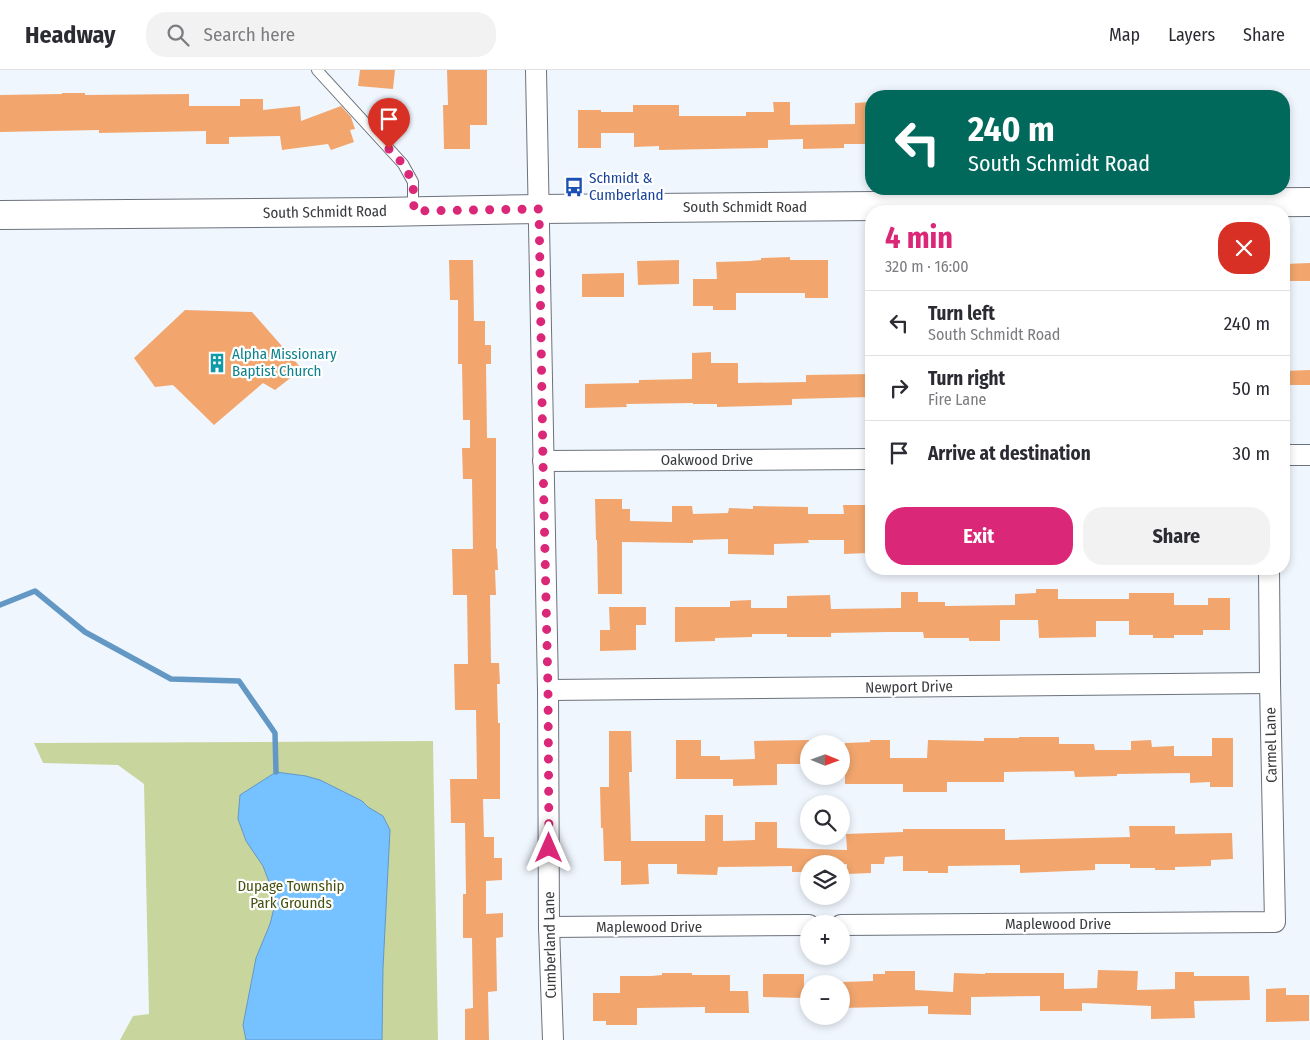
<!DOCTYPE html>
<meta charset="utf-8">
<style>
:root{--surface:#fff;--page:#f2f2f3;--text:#2b2b33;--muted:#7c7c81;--line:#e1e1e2;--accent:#db2777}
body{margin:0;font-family:"Fira Sans Condensed",sans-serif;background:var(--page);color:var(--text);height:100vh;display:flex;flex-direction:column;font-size:19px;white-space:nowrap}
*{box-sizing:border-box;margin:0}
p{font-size:16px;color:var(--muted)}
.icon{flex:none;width:28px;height:28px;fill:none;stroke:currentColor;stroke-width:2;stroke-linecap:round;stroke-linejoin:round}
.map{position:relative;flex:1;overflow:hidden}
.panel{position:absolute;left:865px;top:135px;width:425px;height:370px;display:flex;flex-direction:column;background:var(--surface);border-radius:20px;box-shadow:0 2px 8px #0003}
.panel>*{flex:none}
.hud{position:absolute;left:865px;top:20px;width:425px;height:105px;border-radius:20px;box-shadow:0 2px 8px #0003;background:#00695c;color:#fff;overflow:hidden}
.needle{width:32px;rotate:91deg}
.controls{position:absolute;left:800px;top:665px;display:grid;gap:10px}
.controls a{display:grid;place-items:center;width:50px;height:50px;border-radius:50%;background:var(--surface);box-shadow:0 2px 8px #0003;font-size:25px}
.pin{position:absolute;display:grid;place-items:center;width:42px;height:42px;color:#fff;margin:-51px -21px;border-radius:50% 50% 50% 0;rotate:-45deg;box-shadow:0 0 5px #0007}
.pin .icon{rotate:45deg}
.me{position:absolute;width:55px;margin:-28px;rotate:0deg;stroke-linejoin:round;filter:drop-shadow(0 0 4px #0008)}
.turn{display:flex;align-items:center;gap:18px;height:105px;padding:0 20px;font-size:22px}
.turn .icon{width:65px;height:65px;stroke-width:2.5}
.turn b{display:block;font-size:35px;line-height:42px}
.round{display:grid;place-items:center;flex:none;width:52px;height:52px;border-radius:20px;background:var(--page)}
.summary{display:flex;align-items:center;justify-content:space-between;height:85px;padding:0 20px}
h1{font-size:30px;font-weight:700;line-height:38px;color:var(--accent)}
.primary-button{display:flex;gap:10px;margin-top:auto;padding:10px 20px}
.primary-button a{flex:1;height:58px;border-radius:20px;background:var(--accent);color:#fff;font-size:20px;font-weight:700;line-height:58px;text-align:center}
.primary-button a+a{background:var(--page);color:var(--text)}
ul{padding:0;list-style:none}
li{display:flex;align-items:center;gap:15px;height:65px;padding:0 20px;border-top:1px solid var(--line)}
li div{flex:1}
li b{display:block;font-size:19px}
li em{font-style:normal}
header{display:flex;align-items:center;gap:30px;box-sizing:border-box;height:70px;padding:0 25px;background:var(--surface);border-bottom:1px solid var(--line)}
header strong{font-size:24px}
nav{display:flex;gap:28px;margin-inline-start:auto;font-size:18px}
.search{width:350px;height:45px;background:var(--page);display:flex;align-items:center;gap:12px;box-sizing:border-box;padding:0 18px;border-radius:20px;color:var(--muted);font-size:19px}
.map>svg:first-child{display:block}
.green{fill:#c8d69d}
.water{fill:#76c1ff;stroke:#6398c5}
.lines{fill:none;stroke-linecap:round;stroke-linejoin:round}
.stream{stroke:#6398c5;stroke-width:5.5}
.building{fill:#f2a66e}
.lane-casing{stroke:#6c727b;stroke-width:12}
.street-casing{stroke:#6c727b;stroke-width:22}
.secondary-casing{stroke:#6c727b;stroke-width:30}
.lane{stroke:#fff;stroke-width:10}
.street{stroke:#fff;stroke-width:20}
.secondary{stroke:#fff;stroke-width:28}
.route{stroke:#db2777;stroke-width:9;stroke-dasharray:0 16.2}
.labels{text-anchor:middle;stroke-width:4.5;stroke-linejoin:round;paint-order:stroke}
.transit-label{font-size:15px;fill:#164399;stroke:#fff;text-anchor:start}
.street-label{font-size:15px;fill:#383a3e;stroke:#fff}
.culture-label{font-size:15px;fill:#0d838f;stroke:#fff;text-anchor:start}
.park-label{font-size:15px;fill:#465211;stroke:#fff}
</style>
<header>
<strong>Headway</strong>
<div class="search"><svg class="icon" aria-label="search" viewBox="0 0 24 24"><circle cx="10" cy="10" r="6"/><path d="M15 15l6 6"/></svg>Search here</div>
<nav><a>Map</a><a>Layers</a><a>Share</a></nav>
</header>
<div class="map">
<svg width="1310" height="970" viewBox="0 0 1310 970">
<rect width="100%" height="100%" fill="#f0f6fe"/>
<path class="green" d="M433 671 438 970H120L133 946 149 944 144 714 118 695 43 693 34 673Z"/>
<path class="water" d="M276 702 306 706 320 710 362 731 368 737 383 746 390 760 383 898 382 970H246L243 955 256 888 270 854 276 830 263 796 246 771 238 749 240 725Z"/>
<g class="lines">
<path class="stream" d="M0 535 35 521 85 562 171 609 239 611 275 663 276 702"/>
</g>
<g class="building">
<path d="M360 0H395L393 19 358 16Z"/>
<path d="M447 0H487V55H470V79H444L443 35H448Z"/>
<path d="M62 23H85V25L189 24V36H240V29H263V40L300 36 301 51 341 36 351 47 355 59 350 60 354 72 331 80 328 74 282 80 280 66 229 67V74H206V61L99 63V60L0 62V25L62 24Z"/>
<path d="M773 32H790V55L855 54V33L871 32V74H844V78L803 79V69L768 70V78L659 80V76L634 77V63H601V78H578V40H601V42H633V35H679V46H746V42H774Z"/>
<path d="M790 187V190H828V228H805V223H736V240H713V236H693V209H717L716 192 750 191 761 190V188Z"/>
<path d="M449 190H473L474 251H485V275H491V294H486L487 368H496V479L497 478 498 500H495L496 525H490L491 593H499L500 614H497L498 653H500V729H483L484 767H494V788H502V810L486 811V844L503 843V867L496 868 497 921 488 922 489 970H465V939L473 938 472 868H463V824H466L465 753H451L450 709H477L476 640H455L454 594H468L467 525H453L452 479H473L472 409H463L462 378H470V350H463L462 294H458V230H450Z"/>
<path d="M679 190V214L638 215 637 191Z"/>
<path d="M1310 193V211H1284V194Z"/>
<path d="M624 203V227H582V204Z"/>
<path d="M185 240 252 242 302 299 275 320 263 313 214 355 173 315 155 317 134 288Z"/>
<path d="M711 282V293H738V313L806 312V305L871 304V327L792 329V335L717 337V334H693V333L626 334 627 337 585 338V314L639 313V310L692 309V283Z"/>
<path d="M1310 300V315H1284V301Z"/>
<path d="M595 429H622V439H630V451L672 452V436H692L693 444 728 443 729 438 753 439V436L808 437V444H844L843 435H868V452H871V479H868V483L844 484V470H808L809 473 774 474V485L728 484V469L693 470V473L622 472V524H598L597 470H596Z"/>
<path d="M1036 519H1058V529H1129V523H1174V535H1208V528H1230V560H1203V565H1174V568H1153V565H1129V551H1096V567L1039 568 1038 550H1000V571H969V568H924L923 562H888L831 563V567H787V564H752V567L715 568V571L675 572V537H730V531L751 530V538H787V526L830 525 831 539 901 538V522H918V532H945V536L1015 535V524L1036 523Z"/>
<path d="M609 537H646V555H636V580L600 581V560H610Z"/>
<path d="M609 661H631L632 702H629L631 771H705V745H723V771L755 770V752H777V778L847 780 846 764 903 762V759H1005V770L1130 767 1129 756H1175V764L1232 763 1233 789 1211 790V796L1175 797V800H1155V798H1130V794H1095V800L1020 803V795L948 796V803H928V801H903V786L885 787 884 794H871V803L847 804V794H809V802H792V796L718 797 717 805 677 804V794H648L649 814 621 815V791H604L603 758H601L600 717H609Z"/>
<path d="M1019 667H1059V674H1094L1095 680H1131V671L1151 670 1152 677 1174 676V686H1212V668H1233V717H1210V712L1190 713V703L1117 704V706L1075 707 1074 701 1004 702V712H947V722H903V714H845V673L870 672V670H890V688H927L928 670 984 671V668H1019Z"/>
<path d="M676 670H701V686H720V690L755 689 754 671 809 670V694H777V715L733 716V709H676Z"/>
<path d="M1098 900 1138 901 1137 920 1175 919V902H1194V906H1249L1250 930 1194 931 1195 948 1151 949V936L1082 933V941H1040V926L971 927V945L928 944V936L841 938V912L873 911V904H885V901H915V920L953 922 954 903 985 904V903H1064V919L1097 918Z"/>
<path d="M662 903H692V905H730V921H748L749 943H705V937L637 938V955H606V951H593V923H620V906H651L662 905Z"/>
<path d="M763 904H804V928L763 927Z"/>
<path d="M1286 918V925H1309V951L1266 952V919Z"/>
</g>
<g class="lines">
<defs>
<path id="lane" d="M317 0 403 94 413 112V140"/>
<g id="street">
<path d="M536 0 548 620 549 857 553 970"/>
<path d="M1284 385H1310"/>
<path d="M543 391 871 389"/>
<path d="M548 620 1270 613"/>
<path d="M841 855 1275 852 1270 613 1269 499"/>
<path d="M549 857 809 855"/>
</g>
<path id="secondary" d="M0 145 380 142 539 139 1310 132"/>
</defs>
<use href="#lane" class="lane-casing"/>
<use href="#street" class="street-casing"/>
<use href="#secondary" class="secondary-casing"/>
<use href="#lane" class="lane"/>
<use href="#street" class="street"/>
<use href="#secondary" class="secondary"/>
</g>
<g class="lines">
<path class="route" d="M389 79 403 94 413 112 414 141 539 139 543 392 548 620 549 778"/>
</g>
<defs>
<symbol id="bus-bare" viewBox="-9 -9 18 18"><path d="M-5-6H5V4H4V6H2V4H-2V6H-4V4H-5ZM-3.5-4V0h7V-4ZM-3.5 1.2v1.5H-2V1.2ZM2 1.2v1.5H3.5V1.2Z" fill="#1a4fb4" stroke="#fff" stroke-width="2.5" paint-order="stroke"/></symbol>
<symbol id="building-bare" viewBox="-9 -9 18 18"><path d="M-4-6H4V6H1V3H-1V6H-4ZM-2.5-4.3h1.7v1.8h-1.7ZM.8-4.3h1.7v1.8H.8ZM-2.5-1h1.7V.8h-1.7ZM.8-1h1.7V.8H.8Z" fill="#0f9aa8" stroke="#fff" stroke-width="2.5" paint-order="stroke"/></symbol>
</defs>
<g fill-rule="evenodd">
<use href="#bus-bare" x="560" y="103" width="28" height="28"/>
<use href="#building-bare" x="203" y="279" width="28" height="28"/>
</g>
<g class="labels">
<g class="transit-label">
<text x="589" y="113">Schmidt &amp;<tspan x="589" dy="17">Cumberland</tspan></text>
</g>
<g class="street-label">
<text x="745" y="142">South Schmidt Road</text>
<text transform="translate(325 142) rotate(-1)" y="5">South Schmidt Road</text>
<text x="707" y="395">Oakwood Drive</text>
<text transform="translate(909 617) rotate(-1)" y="5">Newport Drive</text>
<text transform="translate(1271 675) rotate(-91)" y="5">Carmel Lane</text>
<text x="1058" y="859">Maplewood Drive</text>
<text x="649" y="862">Maplewood Drive</text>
<text transform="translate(550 875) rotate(-91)" y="5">Cumberland Lane</text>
</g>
<g class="culture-label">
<text x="232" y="289">Alpha Missionary<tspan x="232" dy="17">Baptist Church</tspan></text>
</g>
<g class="park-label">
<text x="291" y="821">Dupage Township<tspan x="291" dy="17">Park Grounds</tspan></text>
</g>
</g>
</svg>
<div class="controls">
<a><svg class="needle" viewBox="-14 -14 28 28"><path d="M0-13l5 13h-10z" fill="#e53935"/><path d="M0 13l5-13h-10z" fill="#7c7c81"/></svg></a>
<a><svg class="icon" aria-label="search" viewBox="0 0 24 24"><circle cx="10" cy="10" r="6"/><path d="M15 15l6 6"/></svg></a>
<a><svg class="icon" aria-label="layers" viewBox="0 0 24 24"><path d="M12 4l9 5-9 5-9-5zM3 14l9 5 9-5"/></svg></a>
<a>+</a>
<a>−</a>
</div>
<div class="pin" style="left:389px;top:79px;background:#d93025"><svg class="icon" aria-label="arrive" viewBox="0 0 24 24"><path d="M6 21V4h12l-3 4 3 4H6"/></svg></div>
<svg class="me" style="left:549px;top:778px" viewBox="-20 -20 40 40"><path d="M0-17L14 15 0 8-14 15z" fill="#db2777" stroke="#fff" stroke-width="4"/></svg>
<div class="hud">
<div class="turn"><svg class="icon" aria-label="left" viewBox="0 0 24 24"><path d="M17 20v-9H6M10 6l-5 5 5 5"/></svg><div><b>240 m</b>South Schmidt Road</div></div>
</div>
<section class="panel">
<div class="summary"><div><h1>4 min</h1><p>320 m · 16:00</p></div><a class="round" style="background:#d93025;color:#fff"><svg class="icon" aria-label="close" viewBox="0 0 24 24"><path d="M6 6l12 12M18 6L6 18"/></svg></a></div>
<ul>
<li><svg class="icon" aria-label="left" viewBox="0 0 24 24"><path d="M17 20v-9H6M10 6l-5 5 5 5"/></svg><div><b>Turn left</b><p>South Schmidt Road</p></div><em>240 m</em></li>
<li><svg class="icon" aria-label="right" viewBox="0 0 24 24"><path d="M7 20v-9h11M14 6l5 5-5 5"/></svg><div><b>Turn right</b><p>Fire Lane</p></div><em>50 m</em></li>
<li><svg class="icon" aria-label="arrive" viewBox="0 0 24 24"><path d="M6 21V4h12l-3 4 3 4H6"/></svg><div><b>Arrive at destination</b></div><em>30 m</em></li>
</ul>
<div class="primary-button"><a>Exit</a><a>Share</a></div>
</section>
</div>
